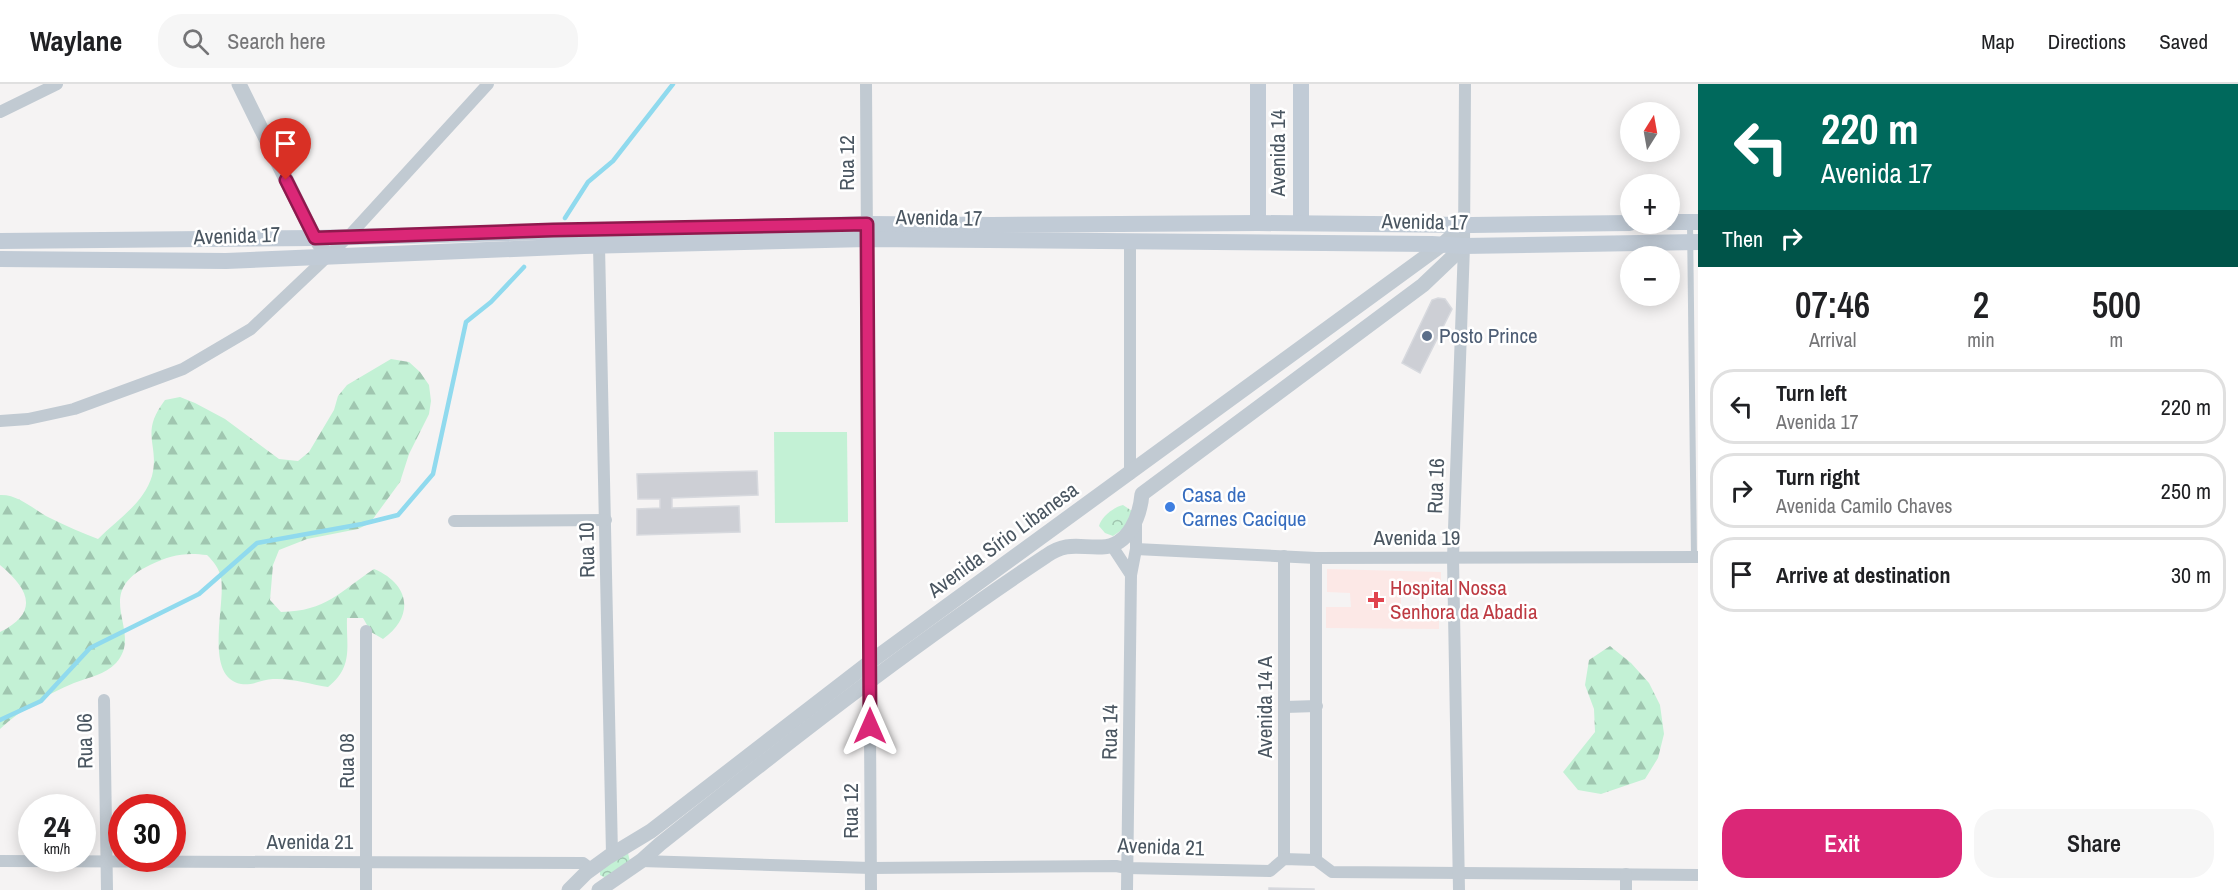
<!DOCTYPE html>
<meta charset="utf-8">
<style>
:root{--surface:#fff;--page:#f6f6f6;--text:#202124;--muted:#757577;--line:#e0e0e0;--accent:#db2777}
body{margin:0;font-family:"Archivo Narrow",sans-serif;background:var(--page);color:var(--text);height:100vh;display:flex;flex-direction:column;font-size:22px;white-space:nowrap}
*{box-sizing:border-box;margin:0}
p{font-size:20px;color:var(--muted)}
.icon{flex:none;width:33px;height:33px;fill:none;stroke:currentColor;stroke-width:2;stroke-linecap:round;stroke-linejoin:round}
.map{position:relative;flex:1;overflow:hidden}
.side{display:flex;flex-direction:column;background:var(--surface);width:540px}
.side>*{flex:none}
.banner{background:#00695c;color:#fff;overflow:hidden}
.needle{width:39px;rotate:11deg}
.fabs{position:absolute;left:1620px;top:18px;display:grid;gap:12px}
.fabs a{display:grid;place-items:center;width:60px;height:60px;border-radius:50%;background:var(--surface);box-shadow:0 3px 15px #0003;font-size:30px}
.speed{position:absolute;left:18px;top:710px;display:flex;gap:12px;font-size:30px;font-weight:700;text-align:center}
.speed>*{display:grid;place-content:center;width:78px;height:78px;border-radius:50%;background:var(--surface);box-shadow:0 3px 15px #0003;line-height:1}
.speed small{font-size:15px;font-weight:400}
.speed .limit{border:9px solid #d22;background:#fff;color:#111}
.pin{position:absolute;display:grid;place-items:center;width:51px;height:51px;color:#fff;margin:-62px -26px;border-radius:50% 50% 50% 0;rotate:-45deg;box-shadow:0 0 6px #0007}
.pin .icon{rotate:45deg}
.me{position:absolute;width:66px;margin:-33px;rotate:0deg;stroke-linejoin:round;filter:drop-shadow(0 0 4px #0008)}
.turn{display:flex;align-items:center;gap:21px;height:126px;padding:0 24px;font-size:27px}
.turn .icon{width:78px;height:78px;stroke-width:2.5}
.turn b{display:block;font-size:42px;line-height:51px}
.then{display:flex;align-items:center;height:57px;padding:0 24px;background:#0003;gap:12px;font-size:22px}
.eta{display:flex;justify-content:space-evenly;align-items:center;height:102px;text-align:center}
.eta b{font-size:36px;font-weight:600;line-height:42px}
.button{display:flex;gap:12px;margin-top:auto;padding:12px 24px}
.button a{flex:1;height:69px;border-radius:24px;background:var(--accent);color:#fff;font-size:24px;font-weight:600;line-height:69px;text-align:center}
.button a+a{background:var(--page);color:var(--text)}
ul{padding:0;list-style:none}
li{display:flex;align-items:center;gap:18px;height:75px;margin:0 12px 9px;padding:0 12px;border:3px solid var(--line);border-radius:24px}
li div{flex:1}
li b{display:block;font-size:22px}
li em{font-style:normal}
header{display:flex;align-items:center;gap:36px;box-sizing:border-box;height:84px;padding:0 30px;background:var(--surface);border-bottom:2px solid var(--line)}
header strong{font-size:28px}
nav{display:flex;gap:33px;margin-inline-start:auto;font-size:21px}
.search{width:420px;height:54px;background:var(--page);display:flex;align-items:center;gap:15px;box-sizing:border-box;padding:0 21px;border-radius:24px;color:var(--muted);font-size:22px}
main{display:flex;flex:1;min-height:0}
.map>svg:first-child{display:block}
.medical{fill:#fce8e6}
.grass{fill:#c3f1d5}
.forest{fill:url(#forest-firs)}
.park{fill:url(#park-crowns)}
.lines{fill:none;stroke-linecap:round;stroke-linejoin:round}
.stream{stroke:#90daee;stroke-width:4.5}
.building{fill:#cdcfd5;stroke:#d7d9de;stroke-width:1.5}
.service{stroke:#c1cad2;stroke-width:6}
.minor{stroke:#c1cad2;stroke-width:12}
.tertiary{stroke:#c1cad2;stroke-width:15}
.secondary{stroke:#c1cbd6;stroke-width:16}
.route-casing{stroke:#8e194d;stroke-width:15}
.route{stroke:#db2777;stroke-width:10}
.service-dot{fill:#5c6f8a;stroke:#fff;stroke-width:2}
.shop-dot{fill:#3f7fe0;stroke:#fff;stroke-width:2}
.health-dot{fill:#e0444e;stroke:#fff;stroke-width:2}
.labels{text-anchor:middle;stroke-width:5;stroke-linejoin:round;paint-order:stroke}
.street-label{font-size:21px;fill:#4a5661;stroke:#fff}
.service-label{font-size:21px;fill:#4e5e75;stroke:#fff;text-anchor:start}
.shop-label{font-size:21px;fill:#366cbe;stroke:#fff;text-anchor:start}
.health-label{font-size:21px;fill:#be3a42;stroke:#fff;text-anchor:start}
</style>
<header>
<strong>Waylane</strong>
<div class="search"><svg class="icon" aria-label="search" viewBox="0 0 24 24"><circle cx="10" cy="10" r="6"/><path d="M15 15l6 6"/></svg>Search here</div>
<nav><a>Map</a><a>Directions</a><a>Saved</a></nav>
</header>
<main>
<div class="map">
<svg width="1698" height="806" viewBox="0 0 1698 806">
<defs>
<pattern id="forest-firs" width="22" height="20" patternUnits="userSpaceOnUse" patternTransform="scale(1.5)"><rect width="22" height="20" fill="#c3f1d5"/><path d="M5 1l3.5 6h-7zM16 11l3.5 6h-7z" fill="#a0c6b0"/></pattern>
<pattern id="park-crowns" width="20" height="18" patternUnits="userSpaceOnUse" patternTransform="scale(1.5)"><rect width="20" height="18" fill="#c3f1d5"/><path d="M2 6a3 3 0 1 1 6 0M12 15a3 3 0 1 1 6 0" fill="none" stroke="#a0c6b0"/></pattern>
</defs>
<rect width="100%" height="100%" fill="#f5f3f3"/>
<path class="medical" d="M1327 485 1441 488V508L1401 506V523H1439V545L1326 544V523H1351L1350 509 1327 508Z"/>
<path class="grass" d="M774 348H847L848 438 775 439Z"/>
<g class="forest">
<path d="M391 275 409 278 420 288 429 301 431 317 429 330 409 370 400 398 370 439 358 445 307 455 279 466 273 481 270 516 281 528C327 527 339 508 374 485 410 500 415 532 383 555L371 548 363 534H347C346 563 354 582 328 603 310 600 291 594 273 595 263 595 252 602 241 600 203 593 226 520 221 494 219 484 214 478 207 471 185 468 170 471 150 481 89 510 145 547 116 579 105 591 89 593 74 599 48 610 21 625 0 645V548C40 528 29 505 0 481V411C19 410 35 427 50 434 66 442 82 449 98 455 117 436 144 419 152 392 160 360 139 350 165 316L180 313 195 319 225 335 279 375 298 377 309 368 334 326 338 312 347 301Z"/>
<path d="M1610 562 1631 579 1649 599 1660 621 1664 650 1658 674 1645 695 1601 710 1578 706 1563 688 1595 648 1594 625 1585 601 1589 576Z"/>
</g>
<g class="park">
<path d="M1123 421 1132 427 1129 441 1113 452 1105 449 1099 442C1101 433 1114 423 1123 421Z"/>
<path d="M628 769 630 778 605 794 600 791V784Z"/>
</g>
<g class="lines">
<g class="stream">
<path d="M565 134 588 98 613 77 673 0"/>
<path d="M0 636 41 617 90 564 199 510 257 459 362 440 398 431 433 390 466 238 491 218 524 183"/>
</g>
</g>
<g class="building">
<path d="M1438 214 1445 215 1452 225 1420 289 1402 279 1432 216Z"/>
<path d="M757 387 758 411 672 414V424L739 422 740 448 637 451V425L660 424V415H638L637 390Z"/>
<path d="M1269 804 1314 805V806H1269Z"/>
</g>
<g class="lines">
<path class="service" d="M1690 138 1694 473"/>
<g class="minor">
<path d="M866 0 871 806"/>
<path d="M0 28 57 0"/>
<path d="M1130 158V390"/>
<path d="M599 162 612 770"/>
<path d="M0 337 28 335 74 325 183 285 251 245 348 153 488 0"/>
<path d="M454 437 606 436"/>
<path d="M1112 462 1131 491"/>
<path d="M1136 465 1316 474 1698 473"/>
<path d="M104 616 107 806"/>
<path d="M1285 623 1317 622"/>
<path d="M1284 775V472"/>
<path d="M1316 776V474"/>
<path d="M0 777 583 779 591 785"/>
<path d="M641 777 871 784 1116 782 1127 784 1270 787 1284 775 1316 776 1332 788 1698 791"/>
<path d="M366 806V547"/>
<path d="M1127 806 1131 491 1136 465V440"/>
<path d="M1459 806 1453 474 1464 162 1465 0"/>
<path d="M1626 806V790"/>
</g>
<g class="tertiary">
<path d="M239 0 315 154 327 171"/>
<path d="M569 806 586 789 608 773 651 747 870 578 1443 160 1464 141"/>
<path d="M599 806 641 777 660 760C786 660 912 561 1046 472 1067 457 1080 464 1102 463 1129 462 1140 432 1142 410L1423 201 1464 162"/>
</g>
<g class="secondary">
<path d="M1670 138H1698"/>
<path d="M1258 139V0"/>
<path d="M1301 139V0"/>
<path d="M0 157 315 154 867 140 992 141 1258 139 1472 141 1630 139"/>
<path d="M0 175 226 177 584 162 867 155 1432 160 1464 162 1698 158"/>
</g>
</g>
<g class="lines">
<defs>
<path id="route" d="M286 96 315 154 553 146 867 140 870 642"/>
</defs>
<use href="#route" class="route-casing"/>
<use href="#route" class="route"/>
</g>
<circle class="service-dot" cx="1427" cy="252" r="6"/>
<circle class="shop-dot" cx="1170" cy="423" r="6"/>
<path class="health-dot" d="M1373 507h6v6h6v6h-6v6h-6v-6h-6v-6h6z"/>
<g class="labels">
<g class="street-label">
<text transform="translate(1278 69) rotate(-90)" y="7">Avenida 14</text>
<text transform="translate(847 79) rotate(-90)" y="7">Rua 12</text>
<text transform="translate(939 134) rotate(1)" y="7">Avenida 17</text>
<text transform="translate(1425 138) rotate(1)" y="7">Avenida 17</text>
<text transform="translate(237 152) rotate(-2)" y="7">Avenida 17</text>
<text transform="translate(1436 402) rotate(-88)" y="7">Rua 16</text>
<text x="1417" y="461">Avenida 19</text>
<text transform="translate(1003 456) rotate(-36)" y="7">Avenida Sírio Libanesa</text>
<text transform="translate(587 466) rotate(-91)" y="7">Rua 10</text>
<text transform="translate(1265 623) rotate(-90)" y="7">Avenida 14 A</text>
<text transform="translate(1110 648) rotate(-89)" y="7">Rua 14</text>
<text transform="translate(85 657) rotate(-91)" y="7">Rua 06</text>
<text transform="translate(347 677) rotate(-90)" y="7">Rua 08</text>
<text transform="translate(851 727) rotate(-90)" y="7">Rua 12</text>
<text x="310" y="765">Avenida 21</text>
<text transform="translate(1161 763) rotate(2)" y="7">Avenida 21</text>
</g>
<g class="service-label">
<text x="1439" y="259">Posto Prince</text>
</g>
<g class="shop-label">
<text x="1182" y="418">Casa de<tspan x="1182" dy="24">Carnes Cacique</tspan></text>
</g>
<g class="health-label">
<text x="1390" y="511">Hospital Nossa<tspan x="1390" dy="24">Senhora da Abadia</tspan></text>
</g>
</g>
</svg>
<div class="fabs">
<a><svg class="needle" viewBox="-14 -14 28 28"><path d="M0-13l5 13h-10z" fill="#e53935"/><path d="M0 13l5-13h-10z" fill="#757577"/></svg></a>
<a>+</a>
<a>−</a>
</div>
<div class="speed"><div>24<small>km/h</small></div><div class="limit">30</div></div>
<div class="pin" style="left:286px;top:96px;background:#d93025"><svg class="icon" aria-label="arrive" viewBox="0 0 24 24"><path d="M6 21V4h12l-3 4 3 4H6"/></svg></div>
<svg class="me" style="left:870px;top:642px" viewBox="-20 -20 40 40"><path d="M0-17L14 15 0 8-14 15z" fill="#db2777" stroke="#fff" stroke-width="4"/></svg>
</div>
<section class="side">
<div class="banner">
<div class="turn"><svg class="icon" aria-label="left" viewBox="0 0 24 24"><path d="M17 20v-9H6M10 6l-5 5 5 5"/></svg><div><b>220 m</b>Avenida 17</div></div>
<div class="then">Then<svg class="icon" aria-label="right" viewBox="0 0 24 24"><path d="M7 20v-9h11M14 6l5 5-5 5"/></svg></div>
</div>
<div class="eta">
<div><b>07:46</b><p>Arrival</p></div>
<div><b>2</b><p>min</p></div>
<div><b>500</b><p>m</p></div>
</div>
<ul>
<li><svg class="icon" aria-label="left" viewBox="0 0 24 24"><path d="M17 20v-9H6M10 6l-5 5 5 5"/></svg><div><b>Turn left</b><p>Avenida 17</p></div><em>220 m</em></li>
<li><svg class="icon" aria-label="right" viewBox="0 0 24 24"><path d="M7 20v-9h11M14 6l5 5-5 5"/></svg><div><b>Turn right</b><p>Avenida Camilo Chaves</p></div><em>250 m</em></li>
<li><svg class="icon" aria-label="arrive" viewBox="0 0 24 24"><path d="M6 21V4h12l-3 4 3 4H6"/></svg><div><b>Arrive at destination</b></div><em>30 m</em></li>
</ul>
<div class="button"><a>Exit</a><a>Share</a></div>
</section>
</main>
